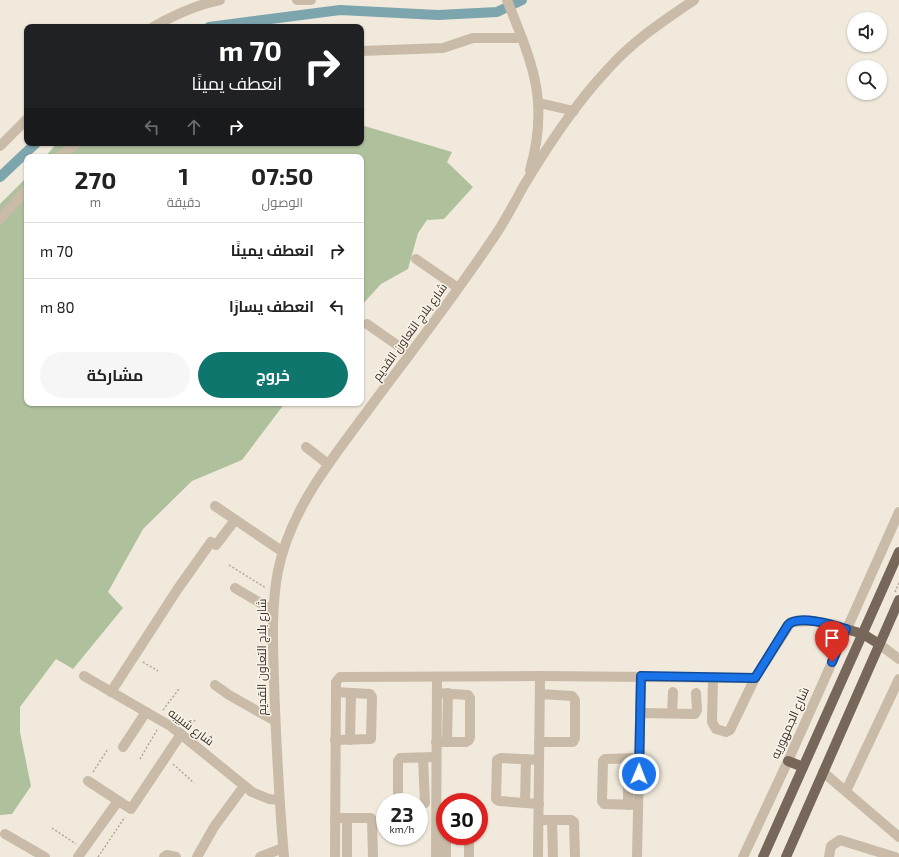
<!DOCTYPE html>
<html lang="ar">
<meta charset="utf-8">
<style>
:root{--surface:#fff;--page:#f6f6f6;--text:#222;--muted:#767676;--line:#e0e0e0;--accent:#0f766e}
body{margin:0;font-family:"Exo 2",Cairo,sans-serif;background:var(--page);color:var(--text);direction:rtl;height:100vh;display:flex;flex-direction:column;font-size:15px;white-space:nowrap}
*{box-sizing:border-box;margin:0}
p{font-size:13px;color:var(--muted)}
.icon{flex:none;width:22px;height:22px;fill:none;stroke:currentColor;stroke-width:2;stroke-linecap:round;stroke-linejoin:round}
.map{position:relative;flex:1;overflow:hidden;direction:ltr}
.sheet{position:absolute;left:24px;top:154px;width:340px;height:252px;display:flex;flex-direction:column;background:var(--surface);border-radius:8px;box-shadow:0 1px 3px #0004;direction:rtl}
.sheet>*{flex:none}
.hud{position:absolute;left:24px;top:24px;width:340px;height:122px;border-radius:8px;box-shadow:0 1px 3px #0004;direction:rtl;background:#202124;color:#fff;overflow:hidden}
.controls{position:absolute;left:847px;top:12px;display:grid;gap:8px}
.controls a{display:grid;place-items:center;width:40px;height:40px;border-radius:50%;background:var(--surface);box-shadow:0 1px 3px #0004;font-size:20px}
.speed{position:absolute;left:376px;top:793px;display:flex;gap:8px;font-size:20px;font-weight:700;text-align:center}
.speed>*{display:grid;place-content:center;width:52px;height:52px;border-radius:50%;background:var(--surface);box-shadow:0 1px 3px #0004;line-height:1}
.speed small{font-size:10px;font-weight:400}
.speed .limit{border:6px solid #d22;background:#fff;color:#111}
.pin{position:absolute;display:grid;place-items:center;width:34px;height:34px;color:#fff;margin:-41px -17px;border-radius:50% 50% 50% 0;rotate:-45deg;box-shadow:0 0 4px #0007}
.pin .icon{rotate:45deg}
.me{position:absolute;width:44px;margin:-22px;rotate:1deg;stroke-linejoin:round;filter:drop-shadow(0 0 3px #0008)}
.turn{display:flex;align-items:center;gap:14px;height:84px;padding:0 16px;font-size:18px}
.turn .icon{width:52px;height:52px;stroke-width:2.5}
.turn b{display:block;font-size:28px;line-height:34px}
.lanes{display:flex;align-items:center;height:38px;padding:0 16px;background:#0003;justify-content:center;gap:20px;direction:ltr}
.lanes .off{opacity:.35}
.eta{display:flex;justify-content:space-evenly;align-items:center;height:68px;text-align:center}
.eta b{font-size:24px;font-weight:700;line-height:28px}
.primary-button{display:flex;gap:8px;margin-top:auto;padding:8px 16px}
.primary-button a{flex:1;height:46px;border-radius:24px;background:var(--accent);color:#fff;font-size:16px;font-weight:700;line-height:46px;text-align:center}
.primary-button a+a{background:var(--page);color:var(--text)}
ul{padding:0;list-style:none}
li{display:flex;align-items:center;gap:12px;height:56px;padding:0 16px;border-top:1px solid var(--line)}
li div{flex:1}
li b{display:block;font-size:15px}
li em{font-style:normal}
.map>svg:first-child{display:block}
.green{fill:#afc09d}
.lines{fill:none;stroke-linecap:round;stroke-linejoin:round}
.canal{stroke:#7ca5ad;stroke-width:10}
.path{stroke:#b5a693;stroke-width:1.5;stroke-dasharray:2 2;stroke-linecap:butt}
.minor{stroke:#c9bba8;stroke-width:10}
.major{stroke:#77675a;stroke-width:10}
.route-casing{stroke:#114b97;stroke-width:10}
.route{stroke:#1a73e8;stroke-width:7}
.labels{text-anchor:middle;stroke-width:3;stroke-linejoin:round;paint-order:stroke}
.street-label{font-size:12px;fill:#362e28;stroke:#f9f3e8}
</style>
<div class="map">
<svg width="899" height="857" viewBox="0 0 899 857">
<rect width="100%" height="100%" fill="#f1eadc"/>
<g class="green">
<path d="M361 125 452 152 447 162 473 187 444 219 427 220 418 233 408 269 381 284 361 306V157H45L57 143H361Z"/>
<path d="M27 177V403H285L242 460 192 481 143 529 108 592 123 608 73 669 56 659 20 707V732L31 786 12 814 0 815V204Z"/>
</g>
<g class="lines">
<g class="canal">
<path d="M209 27 340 10 438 15 497 12 522 0"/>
<path d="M0 177 36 143"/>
</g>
<g class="path">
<path d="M229 565 266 588"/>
<path d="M895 592 899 583"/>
<path d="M143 662 158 671"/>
<path d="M163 710 179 689"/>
<path d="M189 728 195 720"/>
<path d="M140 759 157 730"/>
<path d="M173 764 194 783"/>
<path d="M93 772 108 749"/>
<path d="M52 828 76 844"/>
<path d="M98 857 125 817"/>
</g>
<g class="minor">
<path d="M297 0H311"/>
<path d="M507 0C532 63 550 100 530 170"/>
<path d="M153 27C174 15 195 5 220 0"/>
<path d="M361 51 443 48 473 38H522"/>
<path d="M539 103 574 111"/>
<path d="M0 146 27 119"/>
<path d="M59 157 77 143"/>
<path d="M0 219 27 189"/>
<path d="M416 259 458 288"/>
<path d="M367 324 410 354"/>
<path d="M306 447 328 464"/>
<path d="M215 506 283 552"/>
<path d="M235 588 272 610"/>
<path d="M879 644 899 659"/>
<path d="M84 676 172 727 252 792 269 799 279 800"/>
<path d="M713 678 712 722 716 729 726 732 730 730 755 678"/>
<path d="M215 685 229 695 275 721"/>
<path d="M111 692 177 590 211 542 216 545 235 520"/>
<path d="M641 713 695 714 697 710 696 693"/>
<path d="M672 713 673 692"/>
<path d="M335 740 371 739 372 697 370 694 336 692"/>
<path d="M350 740 351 693"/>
<path d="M436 742H466L469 740 470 737V698L468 695 437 693"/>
<path d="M447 742 448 693"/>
<path d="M539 742H573L575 738V700L572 696 540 694"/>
<path d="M123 747 146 712"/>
<path d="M423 758 425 803"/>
<path d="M823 772 899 837"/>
<path d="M88 781 131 809 181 734"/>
<path d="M846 791 899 679"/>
<path d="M400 802 398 799V761L400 758 436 757"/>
<path d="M525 803 526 759"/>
<path d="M539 804 499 801 496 799 497 760 501 758 539 760"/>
<path d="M628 805V759"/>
<path d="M638 805 604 804 602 801 603 761 605 759 639 758"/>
<path d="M335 818H371L372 820 373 857"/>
<path d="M539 820H571L574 822 575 857"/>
<path d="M552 820 553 857"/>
<path d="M5 834 45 857"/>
<path d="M469 836V857"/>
<path d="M78 857 118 801"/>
<path d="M164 857 167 855 176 857"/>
<path d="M197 857 214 827 244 786"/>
<path d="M260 857 283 848"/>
<path d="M284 857C279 798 276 740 274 681 273 644 271 608 278 571 291 506 336 454 374 402 416 346 459 290 498 231 507 217 515 202 523 187 548 146 575 104 608 69 633 41 663 21 694 0"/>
<path d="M335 857 336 682 340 677 540 676 755 678 791 622 814 621 846 629"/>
<path d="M347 857V818"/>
<path d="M436 857 437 677"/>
<path d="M446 857V836"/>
<path d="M538 857 540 676"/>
<path d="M637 857 641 676"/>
<path d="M743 857 788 761 899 512"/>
<path d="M829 857 831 846 840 840 895 857"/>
</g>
<g class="major">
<path d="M846 629 863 634 879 644"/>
<path d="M788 761 803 767"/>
<path d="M763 857 899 552"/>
<path d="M786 857 899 600"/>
</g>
</g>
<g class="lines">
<defs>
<path id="route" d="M639 774 641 676 755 678 788 625C797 614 834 625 846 629L832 662"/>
</defs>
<use href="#route" class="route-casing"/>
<use href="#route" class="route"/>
</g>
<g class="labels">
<g class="street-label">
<text transform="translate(410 332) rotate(-54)" y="4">شارع بلاج التعاون القديم</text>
<text transform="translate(262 657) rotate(-90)" y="4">شارع بلاج التعاون القديم</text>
<text transform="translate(790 723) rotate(-66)" y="4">شارع الجمهوريه</text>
<text transform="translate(191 727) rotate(37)" y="4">شارع شبيبه</text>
</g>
</g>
</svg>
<div class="controls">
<a><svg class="icon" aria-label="sound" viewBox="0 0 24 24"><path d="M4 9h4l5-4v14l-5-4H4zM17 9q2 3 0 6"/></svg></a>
<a><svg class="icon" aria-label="search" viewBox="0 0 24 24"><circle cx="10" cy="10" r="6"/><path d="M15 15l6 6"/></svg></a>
</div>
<div class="speed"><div>23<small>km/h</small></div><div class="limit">30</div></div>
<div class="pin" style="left:832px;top:662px;background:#d93025"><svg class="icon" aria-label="arrive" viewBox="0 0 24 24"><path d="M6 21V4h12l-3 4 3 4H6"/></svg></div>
<svg class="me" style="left:639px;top:774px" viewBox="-20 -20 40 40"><circle r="17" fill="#1a73e8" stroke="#fff" stroke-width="3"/><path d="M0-11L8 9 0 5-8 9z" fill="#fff"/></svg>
<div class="hud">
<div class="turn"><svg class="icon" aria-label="right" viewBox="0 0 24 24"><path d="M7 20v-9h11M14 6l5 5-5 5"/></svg><div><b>70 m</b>انعطف يمينًا</div></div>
<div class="lanes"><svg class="icon off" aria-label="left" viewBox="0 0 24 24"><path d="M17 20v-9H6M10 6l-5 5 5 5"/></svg><svg class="icon off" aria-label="ahead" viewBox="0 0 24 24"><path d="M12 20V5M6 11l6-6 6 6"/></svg><svg class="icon" aria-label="right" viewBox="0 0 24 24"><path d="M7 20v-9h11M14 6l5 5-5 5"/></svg></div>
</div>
<section class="sheet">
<div class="eta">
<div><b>07:50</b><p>الوصول</p></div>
<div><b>1</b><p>دقيقة</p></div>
<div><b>270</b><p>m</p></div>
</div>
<ul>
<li><svg class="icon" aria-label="right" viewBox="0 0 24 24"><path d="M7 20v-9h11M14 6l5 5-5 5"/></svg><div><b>انعطف يمينًا</b></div><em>70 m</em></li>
<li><svg class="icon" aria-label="left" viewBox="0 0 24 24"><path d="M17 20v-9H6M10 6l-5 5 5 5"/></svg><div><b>انعطف يسارًا</b></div><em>80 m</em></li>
</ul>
<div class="primary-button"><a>خروج</a><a>مشاركة</a></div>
</section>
</div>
